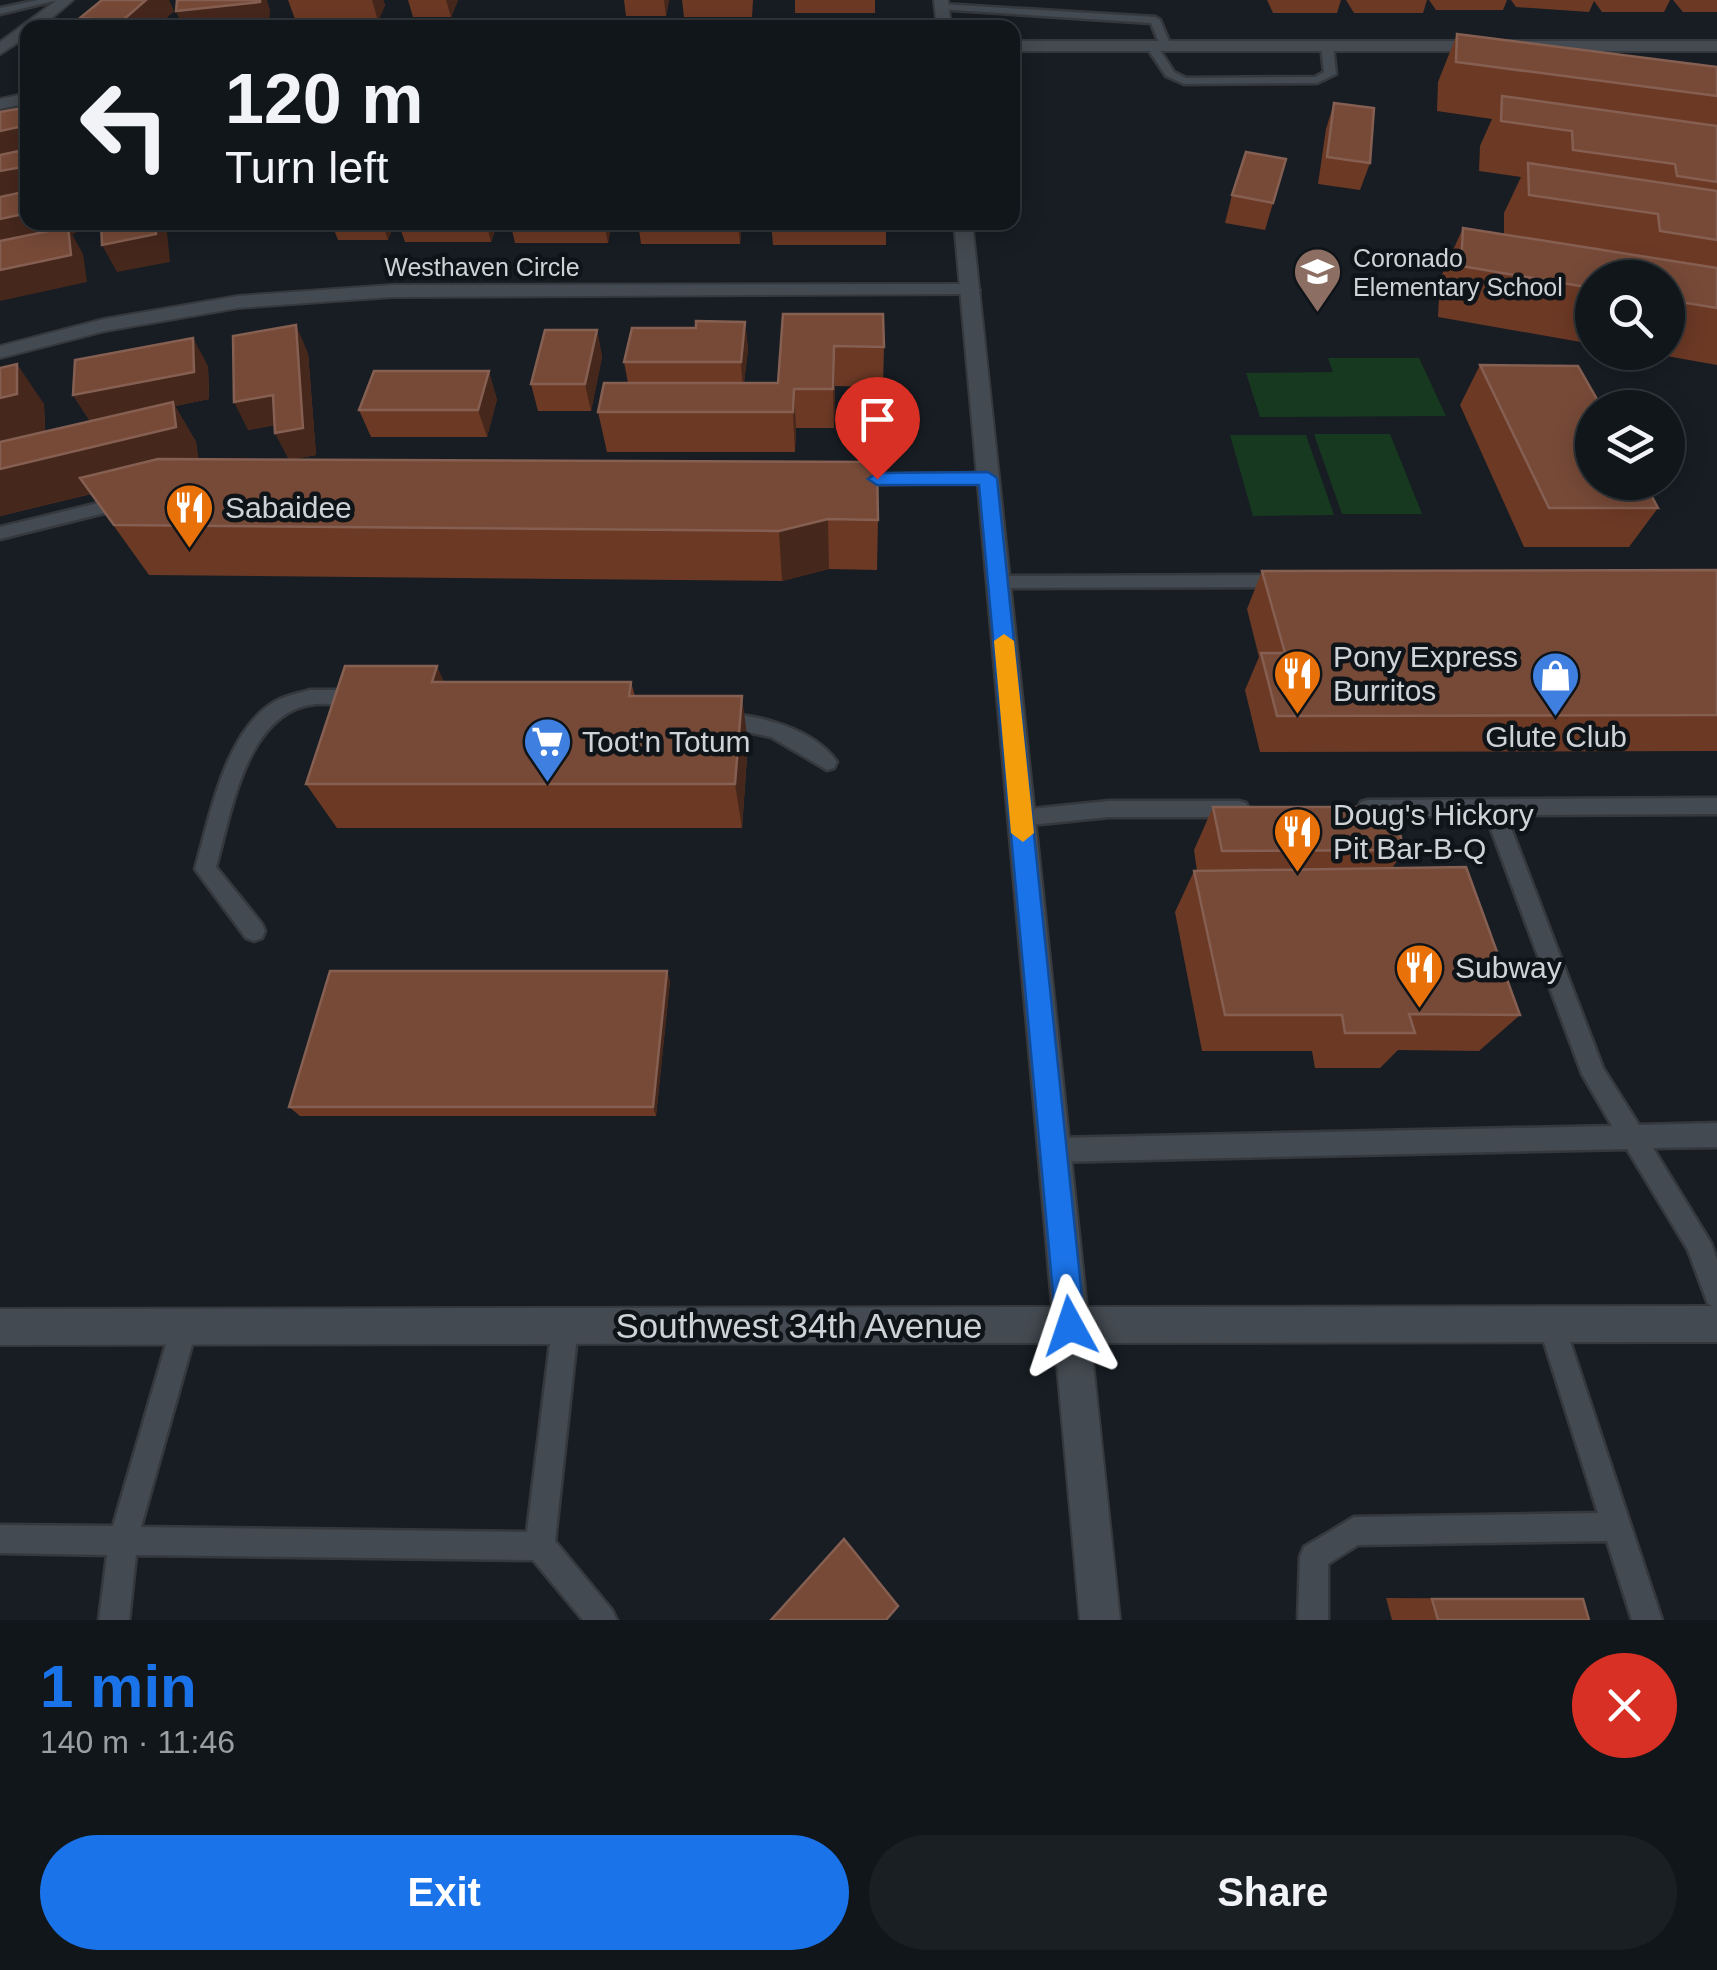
<!DOCTYPE html>
<meta charset="utf-8">
<style>
:root{--surface:#11161a;--page:#1a1f23;--text:#f1f3f6;--muted:#9c9fa2;--line:#303539;--accent:#1a73e8}
body{margin:0;font-family:Helvetica,sans-serif;background:var(--page);color:var(--text);height:100vh;display:flex;flex-direction:column;font-size:38px;white-space:nowrap}
*{box-sizing:border-box;margin:0}
p{font-size:32px;color:var(--muted)}
.icon{flex:none;width:55px;height:55px;fill:none;stroke:currentColor;stroke-width:2;stroke-linecap:round;stroke-linejoin:round}
.map{position:relative;height:1620px;overflow:hidden}
.drawer{display:flex;flex-direction:column;background:var(--surface);flex:1}
.drawer>*{flex:none}
.top-card{position:absolute;left:20px;top:20px;width:1000px;height:210px;border-radius:20px;box-shadow:0 5px 25px #0003,0 0 0 2px var(--line);background:#11161a;color:var(--text);overflow:hidden}
.tools{position:absolute;left:1575px;top:260px;display:grid;gap:20px}
.tools a{display:grid;place-items:center;width:110px;height:110px;border-radius:50%;background:var(--surface);box-shadow:0 5px 25px #0003,0 0 0 2px var(--line);font-size:50px}
.pin{position:absolute;display:grid;place-items:center;width:85px;height:85px;color:#fff;margin:-102px -42px;border-radius:50% 50% 50% 0;rotate:-45deg;box-shadow:0 0 10px #0007}
.pin .icon{rotate:45deg}
.me{position:absolute;width:110px;margin:-55px;rotate:355deg;stroke-linejoin:round;filter:drop-shadow(0 0 8px #0008)}
.turn{display:flex;align-items:center;gap:35px;height:210px;padding:0 40px;font-size:45px}
.turn .icon{width:130px;height:130px;stroke-width:2.5}
.turn b{display:block;font-size:70px;line-height:85px}
.round{display:grid;place-items:center;flex:none;width:105px;height:105px;border-radius:52px;background:var(--page)}
.overview{display:flex;align-items:center;justify-content:space-between;height:170px;padding:0 40px}
h1{font-size:60px;font-weight:800;line-height:75px;color:var(--accent)}
.primary-button{display:flex;gap:20px;margin-top:auto;padding:20px 40px}
.primary-button a{flex:1;height:115px;border-radius:60px;background:var(--accent);color:#fff;font-size:40px;font-weight:800;line-height:115px;text-align:center}
.primary-button a+a{background:var(--page);color:var(--text)}
.map>svg:first-child{display:block}
.green{fill:#173920}
.lines{fill:none;stroke-linecap:round;stroke-linejoin:round}
.service-casing{stroke:#35383c;stroke-width:5}
.minor-casing{stroke:#35383c;stroke-width:4}
.tertiary-casing{stroke:#35383c;stroke-width:4}
.secondary-casing{stroke:#35383c;stroke-width:4}
.service{fill:#444a51;fill-rule:evenodd}
.minor{fill:#444a51;fill-rule:evenodd}
.tertiary{fill:#444a51;fill-rule:evenodd}
.secondary{fill:#444a51;fill-rule:evenodd}
.wall{fill:#6c3925}
.shaded-wall{fill:#46271c}
.building{fill:#774a38;stroke:#855f51;stroke-width:2.5}
.route{fill:#1a73e8;stroke:#114b97;stroke-width:2.5}
.slow{fill:#f59e0b}
.labels{text-anchor:middle;stroke-width:9;stroke-linejoin:round;paint-order:stroke}
.far-poi-label{font-size:25px;fill:#cfd2d6;stroke:#0f1419;text-anchor:start}
.far-street-label{font-size:25px;fill:#cfd2d6;stroke:#0f1419}
.poi-label{font-size:30px;fill:#cfd2d6;stroke:#0f1419;text-anchor:start}
.near-street-label{font-size:35px;fill:#cfd2d6;stroke:#0f1419}
</style>
<div class="map">
<svg width="1717" height="1620" viewBox="0 0 1717 1620">
<rect width="100%" height="100%" fill="#171d23"/>
<g class="green">
<path d="M1328 358H1419L1446 416 1260 417 1246 373 1333 372Z"/>
<path d="M1314 434H1390L1422 514H1342Z"/>
<path d="M1230 435H1306L1334 515 1253 516Z"/>
</g>
<g class="lines">
<defs>
<g id="service">
<path d="M38 0H58L0 14V8Z"/>
<path d="M942 4 1155 17 1160 20 1171 46 1161 48 1151 23 938 9 937 7Z"/>
<path d="M1152 43 1156 44 1174 72 1186 78 1315 77 1324 72 1321 46 1327 43 1333 46 1336 74 1317 83 1184 84 1166 76 1146 46Z"/>
<path d="M988 473 994 474V482L850 485 842 480 850 475Z"/>
<path d="M127 496 133 498V506L0 539V527Z"/>
<path d="M1281 575 1290 581 1281 587 998 588 989 582 998 576Z"/>
<path d="M310 690H358L367 697C357 710 332 702 316 704 246 710 231 814 216 867L262 924 265 931 262 938 254 941 246 938 195 869C210 817 226 724 280 699 289 695 300 693 310 690Z"/>
<path d="M720 713C758 715 814 728 837 762L834 768 827 770 771 737 713 725 711 720 713 715Z"/>
<path d="M1717 798V814L1506 815 1603 1068 1639 1125 1717 1123V1147L1653 1148 1711 1243 1717 1260V1308L1708 1304 1688 1250 1627 1149 1054 1162 1046 1158 1042 1150 1046 1142 1054 1138 1612 1126 1582 1074 1486 816H1368L1361 814 1358 808 1361 802 1368 800Z"/>
<path d="M1109 801H1239L1246 803 1249 809 1246 815 1239 817H1109L1021 826 1014 824 1011 818 1014 812 1021 810Z"/>
<path d="M1552 1313 1561 1317 1565 1326 1662 1620H1632L1607 1541 1358 1545 1328 1564V1620H1298L1300 1557 1304 1547 1354 1517 1598 1513 1539 1326 1543 1317Z"/>
<path d="M184 1314 193 1318 197 1327 141 1527 527 1532 552 1327 556 1318 565 1314 574 1318 578 1327 555 1541 612 1610 617 1620H583L533 1560 136 1555 129 1620H99L107 1555 0 1553V1525L113 1526 171 1327 175 1318Z"/>
</g>
<path id="minor" d="M970 284 980 290 977 294 392 297 238 308 105 331 0 358V346L104 319 238 296 392 285Z"/>
<g id="tertiary">
<path d="M57 0H73L40 28H28V36L0 54V42Z"/>
<rect x="1012" y="41" width="705" height="10"/>
<path d="M28 93V103L0 109V99Z"/>
</g>
<g id="secondary">
<path d="M934 0H948L951 28H937Z"/>
<path d="M954 222H972L1087 1307 1717 1306V1342L1091 1343 1120 1620H1080L1055 1343 0 1345V1309L1052 1307Z"/>
</g>
</defs>
<use href="#service" class="service-casing"/>
<use href="#minor" class="minor-casing"/>
<use href="#tertiary" class="tertiary-casing"/>
<use href="#secondary" class="secondary-casing"/>
<use href="#service" class="service"/>
<use href="#minor" class="minor"/>
<use href="#tertiary" class="tertiary"/>
<use href="#secondary" class="secondary"/>
</g>
<g class="wall">
<path d="M288 0H383L385 5 378 21 296 22Z"/>
<path d="M408 0H458L451 17H413Z"/>
<path d="M624 0H669L666 16H626Z"/>
<path d="M682 0H753L752 17H684Z"/>
<rect x="795" y="0" width="80" height="13"/>
<path d="M1267 0H1341L1337 13H1273Z"/>
<path d="M1346 0H1427L1423 13H1354Z"/>
<path d="M1429 0H1507L1503 10H1436Z"/>
<path d="M1511 0H1670L1664 12H1602L1594 1 1589 12 1516 7Z"/>
<path d="M1673 0H1717V12H1683Z"/>
<path d="M174 11 155 28H85L80 18Z"/>
<path d="M1457 34 1717 67V365L1644 352H1668V278H1592V344L1438 317 1440 279 1463 228 1504 234V213L1521 177 1479 171 1480 146 1492 119 1437 111 1438 82Z"/>
<path d="M1334 103 1370 163 1360 190 1318 184 1326 129Z"/>
<path d="M1232 195 1273 203 1265 230 1225 223Z"/>
<path d="M331 222H395L388 240H338Z"/>
<path d="M398 222H498L491 242H405Z"/>
<path d="M510 222H612L608 243H515Z"/>
<path d="M638 222H742L740 244H641Z"/>
<path d="M771 222H886V245H773Z"/>
<path d="M783 314 884 347 883 387 835 386 834 428H796L795 452H607L598 412 628 383 624 362 696 328 745 322 748 349 744 383H778Z"/>
<path d="M597 330 602 357 591 411H538L531 384Z"/>
<path d="M308 353 316 455 293 459 878 520 877 570 829 569 782 581 149 575 91 494 0 516V368L44 404 45 431 90 421 73 395 208 366 209 399 175 406 196 442 198 459H289L275 433V425L248 430Z"/>
<path d="M1480 365 1658 508 1629 547H1524L1460 405Z"/>
<path d="M497 399 487 437H371L359 410Z"/>
<path d="M1717 570V751L1260 752 1245 690 1259 657 1247 609 1262 571Z"/>
<path d="M444 682H631L635 696 748 743 742 828H337L306 784Z"/>
<path d="M1213 807 1405 850 1392 868 1520 1015 1479 1051 1398 1050 1380 1068H1315L1312 1051H1202L1175 912 1194 871H1197L1194 850Z"/>
<path d="M667 971 670 981 656 1116H300L289 1107Z"/>
<path d="M1386 1598 1583 1599 1589 1620H1392Z"/>
</g>
<g class="shaded-wall">
<path d="M146 0H169L174 11 155 28H125L122 21Z"/>
<path d="M260 0H267L270 10 269 28H183L176 11Z"/>
<path d="M372 0H383L385 5 378 21Z"/>
<path d="M446 0H458L451 17Z"/>
<path d="M664 0H669L666 16Z"/>
<path d="M28 125V155L0 157V131Z"/>
<path d="M28 166V196L0 202V171Z"/>
<path d="M28 213V222H74L76 233 72 234 83 254 87 282 0 301V219Z"/>
<path d="M155 222H166L170 262 117 272 102 245Z"/>
<path d="M382 222H395L388 240Z"/>
<path d="M486 222H498L491 242Z"/>
<path d="M604 222H612L608 243Z"/>
<path d="M738 222H742L740 244Z"/>
<path d="M745 322 748 349 743 390 741 362Z"/>
<path d="M296 325 308 353 316 455 289 460 275 433Z"/>
<path d="M597 330 602 357 591 411 585 384Z"/>
<path d="M193 338 208 366 209 399 175 406 196 442 200 467 0 516V469L91 422 73 395Z"/>
<path d="M834 346 835 386 834 428 833 389Z"/>
<path d="M17 364 44 404 45 434 0 444V398Z"/>
<path d="M489 371 497 399 487 437 478 410Z"/>
<path d="M794 389 796 428 795 452 793 412Z"/>
<path d="M273 395 287 423 248 430 234 402Z"/>
<path d="M828 519 829 569 782 581 779 531Z"/>
<path d="M437 666 458 713 432 682Z"/>
<path d="M742 696 748 743 742 828 735 784Z"/>
<path d="M667 971 670 981 656 1116 653 1107Z"/>
</g>
<g class="building">
<path d="M102 0H146L122 21 80 18Z"/>
<path d="M177 0H260V2L176 11Z"/>
<path d="M1457 34 1717 67V96L1456 62Z"/>
<path d="M1502 96 1717 126V182L1677 176 1675 164 1573 150 1572 131 1501 121Z"/>
<path d="M1334 103 1374 108 1370 163 1327 157Z"/>
<path d="M28 107V125L0 131V112Z"/>
<path d="M28 149V166L0 171V155Z"/>
<path d="M1246 152 1286 159 1273 203 1232 195Z"/>
<path d="M1528 163 1717 191V240L1660 231 1658 214 1529 195Z"/>
<path d="M28 191V213L0 219V197Z"/>
<path d="M101 222H155L156 234 102 245Z"/>
<path d="M68 227 71 255 0 270V241Z"/>
<path d="M1463 228 1717 268V308L1668 300V278H1592V288L1461 266Z"/>
<path d="M783 314H883L884 347 834 346 833 389H794L793 412H598L604 383H778Z"/>
<path d="M696 321 745 322 741 362H624L632 328H696Z"/>
<path d="M296 325 303 428 275 433 273 395 234 402 233 336Z"/>
<path d="M545 330H597L585 384H531Z"/>
<path d="M193 338 194 372 73 395 75 360Z"/>
<path d="M17 364V394L0 398V368Z"/>
<path d="M1480 365 1578 366 1602 408H1592V482H1644L1658 508H1549Z"/>
<path d="M374 371H489L478 410H359Z"/>
<path d="M173 402 176 427 0 469V442Z"/>
<path d="M158 459 877 462 878 520 828 519 779 531 114 525 80 478Z"/>
<path d="M1717 570V715L1277 716 1261 653H1285L1262 571Z"/>
<path d="M345 666H437L432 682H631L629 696H742L735 784H306Z"/>
<path d="M1213 807H1391L1405 850 1222 851Z"/>
<path d="M1466 867 1520 1015 1409 1014 1415 1033H1345L1342 1015H1225L1194 871Z"/>
<path d="M330 971H667L653 1107H289Z"/>
<path d="M844 1539 898 1606 886 1620H771Z"/>
<path d="M1432 1599H1583L1589 1620H1438Z"/>
</g>
<path class="route" d="M988 472 997 478 1085 1326 1081 1336 1070 1340 1060 1336 1056 1326 979 485H877L868 479 877 473Z"/>
<path class="slow" d="M1004 634 1014 641 1034 833 1023 842 1011 833 994 641Z"/>
<defs>
<symbol id="school-pin" viewBox="-11 -11 22 30"><path d="M0 17L-7.5 6A9.5 9.5 0 1 1 7.5 6Z" fill="#8d6e63" stroke="#0f1419"/><path d="M0-5L7-2L0 1L-7-2ZM-4 1L0 2.5L4 1V4Q0 6-4 4Z" fill="#fff"/></symbol>
<symbol id="restaurant-pin" viewBox="-11 -11 22 30"><path d="M0 17L-7.5 6A9.5 9.5 0 1 1 7.5 6Z" fill="#e8710a" stroke="#0f1419"/><path d="M-5-6h1v4h1v-4h1v4h1v-4h1v5L-1.5 .5V6h-2V.5L-5-1ZM5-6V6H3V1.5H1.5Q1.5-4 5-6Z" fill="#fff"/></symbol>
<symbol id="shop-pin" viewBox="-11 -11 22 30"><path d="M0 17L-7.5 6A9.5 9.5 0 1 1 7.5 6Z" fill="#3f7fe0" stroke="#0f1419"/><path d="M-5-2.5h2.3a2.7 3.5 0 0 1 5.4 0H5L5.5 6h-11ZM-1.5-2.5h3a1.5 2.3 0 0 0-3 0Z" fill="#fff"/></symbol>
<symbol id="supermarket-pin" viewBox="-11 -11 22 30"><path d="M0 17L-7.5 6A9.5 9.5 0 1 1 7.5 6Z" fill="#3f7fe0" stroke="#0f1419"/><path d="M-6-5.5h2.5l.6 2H6L4.5 2H-2.5L-4.4-4H-6ZM-1.5 3.2a1.3 1.3 0 1 0 .1 0ZM3 3.2a1.3 1.3 0 1 0 .1 0Z" fill="#fff"/></symbol>
</defs>
<g fill-rule="evenodd">
<use href="#school-pin" x="1290" y="244" width="55" height="75"/>
<use href="#restaurant-pin" x="162" y="480" width="55" height="75"/>
<use href="#restaurant-pin" x="1270" y="646" width="55" height="75"/>
<use href="#shop-pin" x="1528" y="648" width="55" height="75"/>
<use href="#supermarket-pin" x="520" y="714" width="55" height="75"/>
<use href="#restaurant-pin" x="1270" y="804" width="55" height="75"/>
<use href="#restaurant-pin" x="1392" y="940" width="55" height="75"/>
</g>
<g class="labels">
<g class="far-poi-label">
<text x="1353" y="267">Coronado<tspan x="1353" dy="29">Elementary School</tspan></text>
</g>
<g class="far-street-label">
<text x="482" y="276">Westhaven Circle</text>
</g>
<g class="poi-label">
<text x="225" y="518">Sabaidee</text>
<text x="1333" y="667">Pony Express<tspan x="1333" dy="34">Burritos</tspan></text>
<text x="1556" y="747" text-anchor="middle">Glute Club</text>
<text x="582" y="752">Toot'n Totum</text>
<text x="1333" y="825">Doug's Hickory<tspan x="1333" dy="34">Pit Bar-B-Q</tspan></text>
<text x="1455" y="978">Subway</text>
</g>
<g class="near-street-label">
<text x="799" y="1338">Southwest 34th Avenue</text>
</g>
</g>
</svg>
<div class="tools">
<a><svg class="icon" aria-label="search" viewBox="0 0 24 24"><circle cx="10" cy="10" r="6"/><path d="M15 15l6 6"/></svg></a>
<a><svg class="icon" aria-label="layers" viewBox="0 0 24 24"><path d="M12 4l9 5-9 5-9-5zM3 14l9 5 9-5"/></svg></a>
</div>
<div class="pin" style="left:877px;top:479px;background:#d93025"><svg class="icon" aria-label="arrive" viewBox="0 0 24 24"><path d="M6 21V4h12l-3 4 3 4H6"/></svg></div>
<svg class="me" style="left:1070px;top:1326px" viewBox="-20 -20 40 40"><path d="M0-17L14 15 0 8-14 15z" fill="#1a73e8" stroke="#fff" stroke-width="4"/></svg>
<div class="top-card">
<div class="turn"><svg class="icon" aria-label="left" viewBox="0 0 24 24"><path d="M17 20v-9H6M10 6l-5 5 5 5"/></svg><div><b>120 m</b>Turn left</div></div>
</div>
</div>
<section class="drawer">
<div class="overview"><div><h1>1 min</h1><p>140 m · 11:46</p></div><a class="round" style="background:#d93025;color:#fff"><svg class="icon" aria-label="close" viewBox="0 0 24 24"><path d="M6 6l12 12M18 6L6 18"/></svg></a></div>
<div class="primary-button"><a>Exit</a><a>Share</a></div>
</section>
